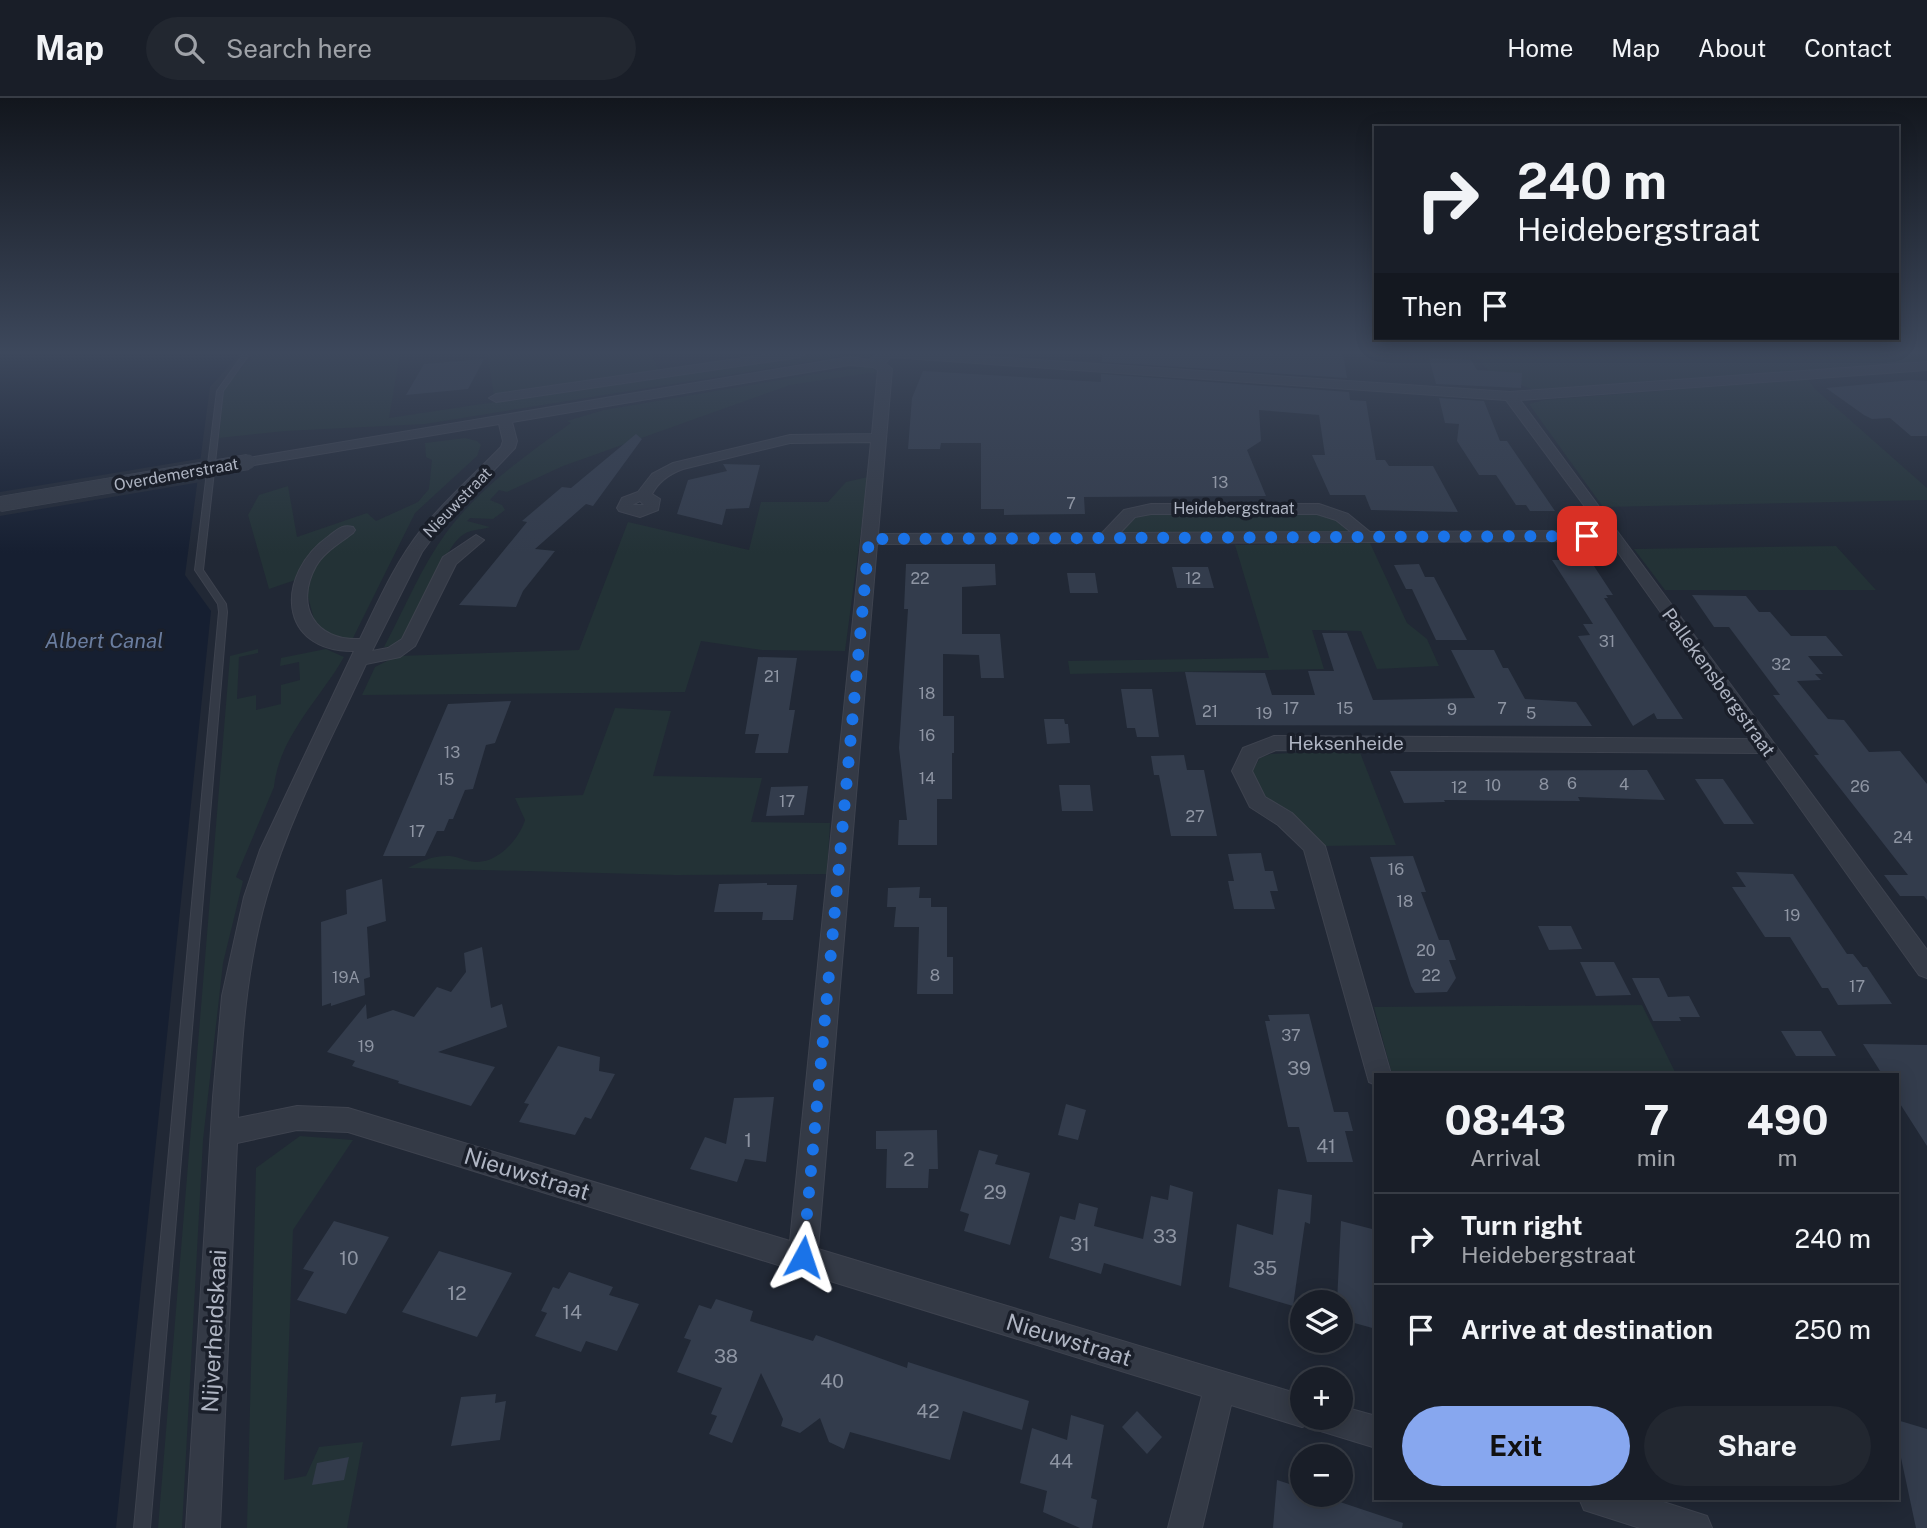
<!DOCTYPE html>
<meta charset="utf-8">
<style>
:root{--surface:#191e28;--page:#222730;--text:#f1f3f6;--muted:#9fa2a8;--line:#373c45;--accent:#87a7ef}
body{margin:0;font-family:"Public Sans",sans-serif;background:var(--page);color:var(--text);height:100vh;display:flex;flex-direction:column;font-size:26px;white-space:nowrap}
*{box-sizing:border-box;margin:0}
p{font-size:23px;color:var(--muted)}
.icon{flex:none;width:38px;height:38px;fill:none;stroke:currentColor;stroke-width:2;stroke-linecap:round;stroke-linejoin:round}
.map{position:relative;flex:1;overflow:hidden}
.details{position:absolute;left:1374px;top:975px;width:525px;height:427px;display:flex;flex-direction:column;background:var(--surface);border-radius:0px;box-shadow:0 4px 18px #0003,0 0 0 2px var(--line)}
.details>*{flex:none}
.top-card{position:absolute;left:1374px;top:28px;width:525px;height:214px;border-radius:0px;box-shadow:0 4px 18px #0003,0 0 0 2px var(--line);background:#191e28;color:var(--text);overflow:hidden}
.buttons{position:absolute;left:1290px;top:1192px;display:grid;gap:14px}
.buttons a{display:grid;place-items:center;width:63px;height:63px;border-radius:50%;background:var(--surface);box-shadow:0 4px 18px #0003,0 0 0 2px var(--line);font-size:35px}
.pin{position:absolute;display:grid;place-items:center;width:60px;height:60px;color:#fff;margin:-30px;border-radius:14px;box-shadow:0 4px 10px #0006}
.me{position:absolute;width:77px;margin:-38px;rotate:5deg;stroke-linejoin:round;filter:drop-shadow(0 0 5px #0008)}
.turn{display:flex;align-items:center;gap:24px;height:147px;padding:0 28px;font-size:32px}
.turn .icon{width:91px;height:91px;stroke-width:2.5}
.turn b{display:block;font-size:49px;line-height:60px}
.then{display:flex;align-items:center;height:66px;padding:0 28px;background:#0003;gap:14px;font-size:26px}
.eta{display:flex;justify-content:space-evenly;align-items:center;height:119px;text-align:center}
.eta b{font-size:42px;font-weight:700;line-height:49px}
.action{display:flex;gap:14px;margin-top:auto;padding:14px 28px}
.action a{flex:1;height:80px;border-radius:42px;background:var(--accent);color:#111;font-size:28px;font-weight:700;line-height:80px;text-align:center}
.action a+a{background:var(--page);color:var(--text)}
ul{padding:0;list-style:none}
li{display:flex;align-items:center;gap:21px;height:91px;padding:0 28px;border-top:2px solid var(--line)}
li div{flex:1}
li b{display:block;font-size:26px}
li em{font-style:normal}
header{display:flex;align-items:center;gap:42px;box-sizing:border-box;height:98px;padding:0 35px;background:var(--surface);border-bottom:2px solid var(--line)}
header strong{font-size:33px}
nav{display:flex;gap:38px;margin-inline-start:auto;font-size:24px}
.search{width:490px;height:63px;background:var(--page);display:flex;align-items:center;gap:18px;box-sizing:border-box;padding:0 24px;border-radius:38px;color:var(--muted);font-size:26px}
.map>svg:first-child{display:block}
.green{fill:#233236}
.water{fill:#161f31}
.pier{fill:#212835}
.building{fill:#333c4c}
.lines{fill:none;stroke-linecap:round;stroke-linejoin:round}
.service-casing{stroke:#3e434f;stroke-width:2}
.minor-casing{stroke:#3e434f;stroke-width:2}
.service{fill:#343a46;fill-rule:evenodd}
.minor{fill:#343a46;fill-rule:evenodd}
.minor-bridge-casing{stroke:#3e434f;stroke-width:16;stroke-linecap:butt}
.minor-bridge{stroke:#343a46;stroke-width:15}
.route{stroke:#1a73e8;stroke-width:12;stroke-dasharray:0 21.6}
.labels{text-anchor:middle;stroke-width:7;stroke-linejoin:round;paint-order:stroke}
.far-street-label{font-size:16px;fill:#afb5c3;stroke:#1a1f2a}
.number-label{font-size:16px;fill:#8e95a3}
.street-label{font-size:19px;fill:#afb5c3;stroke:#1a1f2a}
.near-number-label{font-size:19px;fill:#8e95a3}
.water-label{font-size:21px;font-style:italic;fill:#6a7d9f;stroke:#1a1f2a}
.near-street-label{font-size:23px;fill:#afb5c3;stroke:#1a1f2a}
</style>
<header>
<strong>Map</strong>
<div class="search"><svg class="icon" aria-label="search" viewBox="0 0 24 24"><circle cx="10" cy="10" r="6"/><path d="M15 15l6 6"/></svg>Search here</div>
<nav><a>Home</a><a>Map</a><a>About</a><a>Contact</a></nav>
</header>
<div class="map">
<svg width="1927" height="1430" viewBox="0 0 1927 1430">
<rect width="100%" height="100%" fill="#212835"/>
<g class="green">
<path d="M252 255H400L389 320 820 255H839L833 260 425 326 285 333 219 340 224 290 250 261Z"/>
<path d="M487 255H651L659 273 494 297Z"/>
<path d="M1473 255H1927V263L1533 292 1489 273Z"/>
<path d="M870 269 877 274 790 287 563 368 507 394 499 392 490 402 502 407 505 412 493 421 470 420 467 423 490 429C479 433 470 430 460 439 436 460 416 551 384 549 404 512 421 469 446 435 479 390 526 357 571 325L567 323 604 312 827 274Z"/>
<path d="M1808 281 1815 291 1927 390V402L1603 409 1529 306 1545 302Z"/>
<path d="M465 340 477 343 481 347 477 358 415 415 353 540H335L316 529 307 495 310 477 269 491 248 417 259 397 288 388 297 439 367 415 376 423 418 404 429 391 432 362 426 359 425 345Z"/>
<path d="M868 379 845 553 762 552 701 543 685 594 362 597 375 569 397 558 579 552 628 424 749 452 761 404H828L846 384Z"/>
<path d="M1311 414 1338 422 1349 434 1125 436 1122 433 1132 419 1145 415Z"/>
<path d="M1370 445 1407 525 1427 541 1439 568 1377 571 1361 533 1312 532 1324 571 1070 576 1068 563 1269 560 1235 447Z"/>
<path d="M1836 448 1876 492H1665L1634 451Z"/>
<path d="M258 551V555L239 559 237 601 256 597V612L281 606V587L300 582 299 564 280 568 281 560 326 551 344 559C320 601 279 639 274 689L236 779 243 783 223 865 203 1042 182 1430H158L230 558Z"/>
<path d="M615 610 671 613 653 678 762 680 751 724 830 725 827 776 675 777 408 770C421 763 434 757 450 758 459 759 468 764 477 764 499 764 519 741 525 722L515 700 583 697Z"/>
<path d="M1359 652 1396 747 1323 748 1315 737 1266 704 1251 675 1260 660 1271 656Z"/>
<path d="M1642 907 1676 976H1392L1374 909Z"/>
<path d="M300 1038 353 1042 293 1132 284 1382 306 1378 319 1349 363 1344 347 1430H247L256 1070Z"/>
</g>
<path class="water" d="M0 255H238V258L210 289 185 477 211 513 116 1430H0Z"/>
<path class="pier" d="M204 360 201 384 0 418V394Z"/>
<g class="building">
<path d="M1102 255H1343L1347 280 1102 264Z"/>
<path d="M1429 260 1471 262 1477 272 1522 275 1521 290 1436 286Z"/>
<path d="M484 261 468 291 406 297 424 266Z"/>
<path d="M923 273 1101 284V276L1349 294 1350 302 1366 303 1376 362H1385L1389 368H1433L1458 414 1371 412 1365 397H1330L1312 357H1325L1319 317 1259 312 1261 343 1247 352 1266 398 1084 399 1085 416 1004 417V411H981V345H941L940 351H908L912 300Z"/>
<path d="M1912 282 1927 283V338H1911L1890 320 1872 321 1864 317 1826 290Z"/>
<path d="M1439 300 1484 303 1500 343H1507L1555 413H1530L1526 407H1516L1496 377H1479L1457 343 1459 326 1445 325Z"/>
<path d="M636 336 642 341 593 408 586 406 535 451 555 453 523 493 516 509 459 507 527 424 522 423 562 389 571 390Z"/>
<path d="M723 366 760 367 749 410 726 411 722 427 677 416 688 382 727 373Z"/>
<path d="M1552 462H1590L1613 497H1606L1608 500H1604L1683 621H1657L1654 615 1633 628 1578 538 1590 537 1583 526H1593Z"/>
<path d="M906 466H995L996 487 962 489V536H1000L1004 580H981L979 557 943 556V618H954V655H952V701H937V747H898L899 722H907L899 650 908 511H904Z"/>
<path d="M1419 466 1425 479H1434L1467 542H1436L1412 491H1406L1394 467Z"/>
<path d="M1172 469H1208L1214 490H1177Z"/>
<path d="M1067 475H1095L1098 495H1070Z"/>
<path d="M1692 497 1746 498 1759 514H1770L1791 538H1826L1843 558H1808L1823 576H1815L1821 582 1797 583 1828 621 1844 622 1869 654 1900 653 1927 686V802L1924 798H1900L1884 777H1908L1814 657H1819L1773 597H1780L1729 529H1714Z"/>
<path d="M1322 535H1347L1373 602 1475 600 1451 552H1494L1503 570H1508L1525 601 1576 604 1592 628 1196 627 1185 574 1265 575 1272 597H1315L1308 573H1334Z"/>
<path d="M758 559 797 560 789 612H795L788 655H755L759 636H745Z"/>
<path d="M1121 591H1152L1159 639H1137L1135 630H1127Z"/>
<path d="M511 603 495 645 486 647 473 691 465 692 453 721H449L444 733H437L425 758H383L448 606Z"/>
<path d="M1044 621H1064L1065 626H1068L1070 645 1047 646Z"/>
<path d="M1184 657 1187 672H1204L1217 738H1171L1159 677H1154L1151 658Z"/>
<path d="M1647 672 1665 702 1578 699 1580 703 1444 702 1445 704 1404 705 1390 673Z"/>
<path d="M1695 681H1723L1754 726H1724Z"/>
<path d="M1059 687H1090L1093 713H1062Z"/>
<path d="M808 688 804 717 766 718 771 689Z"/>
<path d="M1261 755 1265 773H1273L1278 793H1270L1275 811H1234L1228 783H1234L1228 756Z"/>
<path d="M1413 758 1426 794H1421L1439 842H1449L1456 862H1449L1456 880 1447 894 1415 895 1411 888 1370 759Z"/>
<path d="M1736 774 1793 776 1847 856H1853L1863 869H1867L1892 906 1838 907 1828 890H1822L1790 839H1765L1732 789H1746Z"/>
<path d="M382 781 386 823 367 829 370 879 364 881 365 897 331 908V905L322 908 321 824 347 816 346 792Z"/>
<path d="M767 785V787H797L793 822H762L763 814H714L719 786Z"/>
<path d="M920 789 919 800H931V809H947V859H953V896H917L919 829H894L896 809H887L888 790Z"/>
<path d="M1538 828H1571L1582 851 1549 852Z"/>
<path d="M482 849 491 910 502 906 507 929 438 954 495 969 471 1008 398 985 399 983 352 968 355 963 327 954 366 906 367 921 393 912 414 919 437 889 451 894 466 874 464 855Z"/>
<path d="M1580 864H1614L1631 897 1596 898Z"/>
<path d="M1632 880H1659L1668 899 1689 898 1700 919H1679L1681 923H1653Z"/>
<path d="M1309 916 1334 1014H1348L1353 1033H1345L1353 1064H1307L1299 1029H1288L1265 923H1270L1268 917Z"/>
<path d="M1781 933H1821L1836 958H1796Z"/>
<path d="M1863 946 1927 947V1048L1897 1001V976H1882Z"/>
<path d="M558 948 600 959 599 973 615 976 591 1021 585 1019 575 1037 519 1024 529 1006 524 1005Z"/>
<path d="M774 999 766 1064 745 1061 737 1084 690 1071 705 1039 726 1046 734 1000Z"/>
<path d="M1066 1006 1086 1012 1078 1042 1058 1037Z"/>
<path d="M937 1032 938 1071H929L928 1090H886L887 1051H876V1033Z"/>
<path d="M979 1052 998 1057 995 1066 1030 1075 1010 1147 964 1133 969 1116 960 1113Z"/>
<path d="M1170 1087 1193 1094 1181 1188 1104 1165 1101 1176 1049 1160 1060 1118 1075 1122 1079 1105 1098 1110 1094 1128 1143 1141 1151 1098 1168 1102Z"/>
<path d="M1278 1091 1312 1097 1310 1126 1305 1124 1293 1208 1229 1189 1237 1126 1273 1137Z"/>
<path d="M334 1123 389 1139 346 1216 297 1202 314 1174 303 1171Z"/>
<path d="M1341 1123 1376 1132V1231L1340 1221V1204H1337Z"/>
<path d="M439 1153 512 1175 477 1239 402 1214Z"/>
<path d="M569 1174 613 1189 609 1197 639 1206 617 1253 586 1243 581 1254 535 1238 547 1215 541 1213 553 1189 559 1191Z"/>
<path d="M716 1201 753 1213 750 1223 813 1243 816 1237 907 1270 908 1264 1029 1303 1022 1332 963 1313 950 1362 850 1334 844 1351 829 1344 820 1320 800 1335 781 1328 783 1321 761 1275 732 1345 709 1336 717 1318 711 1316 722 1290 677 1274 691 1242 684 1240 699 1207 711 1211Z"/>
<path d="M496 1296 495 1305 506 1303 500 1342 451 1348 461 1299Z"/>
<path d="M1137 1313 1162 1339 1147 1356 1122 1329Z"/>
<path d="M1071 1317 1104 1327 1091 1400 1097 1402 1092 1430H1080L1043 1414 1047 1393 1020 1385 1032 1330 1067 1342Z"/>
<path d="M1897 1322 1927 1331V1430H1916L1897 1341Z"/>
<path d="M349 1359 344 1382 312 1387 317 1365Z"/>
<path d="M1277 1382 1302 1390V1396H1316L1403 1425 1402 1430H1273Z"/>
</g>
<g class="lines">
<defs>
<path id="service" d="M244 255H250L223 293 203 472 226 506 227 514 150 1430H134L219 514 218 506 195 472 217 293Z"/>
<g id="minor">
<path d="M777 255H806L800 259 496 304 489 300 496 296Z"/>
<path d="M879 255H935L1510 294 1927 264V272L1520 302 1927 852V880L1919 877 1761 655 1276 652 1258 660 1252 673 1265 699 1292 715 1325 748 1391 976H1376V987L1369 984 1304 752 1278 727 1250 709 1232 673 1243 650 1274 638 1751 641 1610 443 877 446 818 1151 1302 1297V1320H1340V1308L1376 1318V1350L1314 1331 1311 1325 1302 1329 1231 1307 1202 1430H1168L1202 1298 348 1034 297 1032 237 1045 220 1430H186L213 999 222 898 244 799 260 752 354 553C277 554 275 476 329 438 337 432 342 426 353 429L355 432 353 435C340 445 324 454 316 468 294 508 315 543 360 541 378 504 395 465 421 432 445 402 475 376 501 349L503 343 499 326 248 368 241 364 248 360 850 259 869 262ZM891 259 1506 302 1603 433 1370 434 1348 416 1319 406H1151L1124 412 1102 435 878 436 892 271 885 265ZM849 267 873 269 878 272 872 336 790 337 673 365 652 376 638 394 622 400 617 410 619 413 640 419 658 412 660 401 652 396C659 383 669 376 683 371L790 345 871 344 790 1143 348 1010 297 1008 238 1020C241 945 246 869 267 797 290 717 331 642 366 566L400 559 415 548 456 466 484 442 476 437 443 459 402 541 388 550 372 553 422 454 444 424 515 350 517 343 512 324ZM640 403 644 407H633L634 406ZM1151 416H1317L1336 422 1351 434 1120 435 1135 419Z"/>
<path d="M1579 1400H1651L1707 1418 1712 1430H1640L1584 1412Z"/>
</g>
</defs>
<use href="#service" class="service-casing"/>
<use href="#minor" class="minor-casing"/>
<use href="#service" class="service"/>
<use href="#minor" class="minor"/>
<defs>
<path id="minor-bridge" d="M0 406 248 364"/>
</defs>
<use href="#minor-bridge" class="minor-bridge-casing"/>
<use href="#minor-bridge" class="minor-bridge"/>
</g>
<linearGradient id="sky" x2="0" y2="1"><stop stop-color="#12161d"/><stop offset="0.56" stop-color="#3d485c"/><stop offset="1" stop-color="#3d485c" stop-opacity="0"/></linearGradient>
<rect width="1927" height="455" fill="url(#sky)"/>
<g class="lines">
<path class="route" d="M803 1159 869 441 1587 438"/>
</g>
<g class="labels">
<g class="far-street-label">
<text transform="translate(176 376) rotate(-10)" y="6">Overdemerstraat</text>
<text transform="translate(457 404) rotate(-46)" y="6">Nieuwstraat</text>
<text x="1234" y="416">Heidebergstraat</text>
</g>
<g class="number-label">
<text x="1220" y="390">13</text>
<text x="1071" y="411">7</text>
<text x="920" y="486">22</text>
<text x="1193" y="486">12</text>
<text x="1607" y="549">31</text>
<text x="1781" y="572">32</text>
<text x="772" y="584">21</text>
<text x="927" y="601">18</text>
<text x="1291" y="616">17</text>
<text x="1345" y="616">15</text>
<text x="1502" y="616">7</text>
<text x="1452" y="617">9</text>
<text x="1210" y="619">21</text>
<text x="1264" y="621">19</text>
<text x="1531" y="621">5</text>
<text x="927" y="643">16</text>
<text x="452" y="660">13</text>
<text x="927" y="686">14</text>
<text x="446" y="687">15</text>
<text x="1572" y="691">6</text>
<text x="1544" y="692">8</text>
<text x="1624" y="692">4</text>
<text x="1493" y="693">10</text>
<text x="1860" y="694">26</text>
<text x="1459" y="695">12</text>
<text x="787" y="709">17</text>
<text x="1195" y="724">27</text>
<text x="417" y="739">17</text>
<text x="1903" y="745">24</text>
<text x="1396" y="777">16</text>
<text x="1405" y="809">18</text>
<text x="1792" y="823">19</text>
<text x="1426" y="858">20</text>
<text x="935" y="883">8</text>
<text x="1431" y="883">22</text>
<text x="346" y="885">19A</text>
<text x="1857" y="894">17</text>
<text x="1291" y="943">37</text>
<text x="366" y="954">19</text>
</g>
<g class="street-label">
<text transform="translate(1719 584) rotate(54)" y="7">Pallekensbergstraat</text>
<text x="1346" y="652">Heksenheide</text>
</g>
<g class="near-number-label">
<text x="1299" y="977">39</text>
<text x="748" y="1049">1</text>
<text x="1326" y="1055">41</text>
<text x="909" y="1068">2</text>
<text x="995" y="1101">29</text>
<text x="1165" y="1145">33</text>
<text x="1080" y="1153">31</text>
<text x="349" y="1167">10</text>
<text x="1265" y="1177">35</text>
<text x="457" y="1202">12</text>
<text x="572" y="1221">14</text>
<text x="726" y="1265">38</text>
<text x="832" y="1290">40</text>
<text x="928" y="1320">42</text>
<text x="1061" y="1370">44</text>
</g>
<g class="water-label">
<text x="104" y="550">Albert Canal</text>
</g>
<g class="near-street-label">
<text transform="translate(527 1076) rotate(17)" y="8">Nieuwstraat</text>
<text transform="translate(214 1233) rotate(-87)" y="8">Nijverheidskaai</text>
<text transform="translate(1069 1242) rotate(17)" y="8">Nieuwstraat</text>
</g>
</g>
</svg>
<div class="buttons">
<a><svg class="icon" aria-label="layers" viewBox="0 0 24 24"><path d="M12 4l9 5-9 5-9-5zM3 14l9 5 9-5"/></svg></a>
<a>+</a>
<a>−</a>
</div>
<div class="pin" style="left:1587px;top:438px;background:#d93025"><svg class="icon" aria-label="arrive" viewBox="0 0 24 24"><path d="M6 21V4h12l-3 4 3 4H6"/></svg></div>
<svg class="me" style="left:803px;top:1159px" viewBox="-20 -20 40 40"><path d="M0-17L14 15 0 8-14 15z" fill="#1a73e8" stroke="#fff" stroke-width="4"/></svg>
<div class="top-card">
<div class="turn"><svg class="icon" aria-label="right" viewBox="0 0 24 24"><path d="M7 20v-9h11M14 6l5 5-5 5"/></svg><div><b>240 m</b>Heidebergstraat</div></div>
<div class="then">Then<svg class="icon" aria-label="arrive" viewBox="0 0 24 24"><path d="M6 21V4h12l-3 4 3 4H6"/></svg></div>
</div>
<section class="details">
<div class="eta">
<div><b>08:43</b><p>Arrival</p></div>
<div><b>7</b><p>min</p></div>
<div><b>490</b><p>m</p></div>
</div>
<ul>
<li><svg class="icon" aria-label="right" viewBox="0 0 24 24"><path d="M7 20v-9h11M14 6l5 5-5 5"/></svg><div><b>Turn right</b><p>Heidebergstraat</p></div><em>240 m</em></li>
<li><svg class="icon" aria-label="arrive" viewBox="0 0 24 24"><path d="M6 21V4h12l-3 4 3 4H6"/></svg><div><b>Arrive at destination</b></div><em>250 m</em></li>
</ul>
<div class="action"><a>Exit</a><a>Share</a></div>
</section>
</div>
